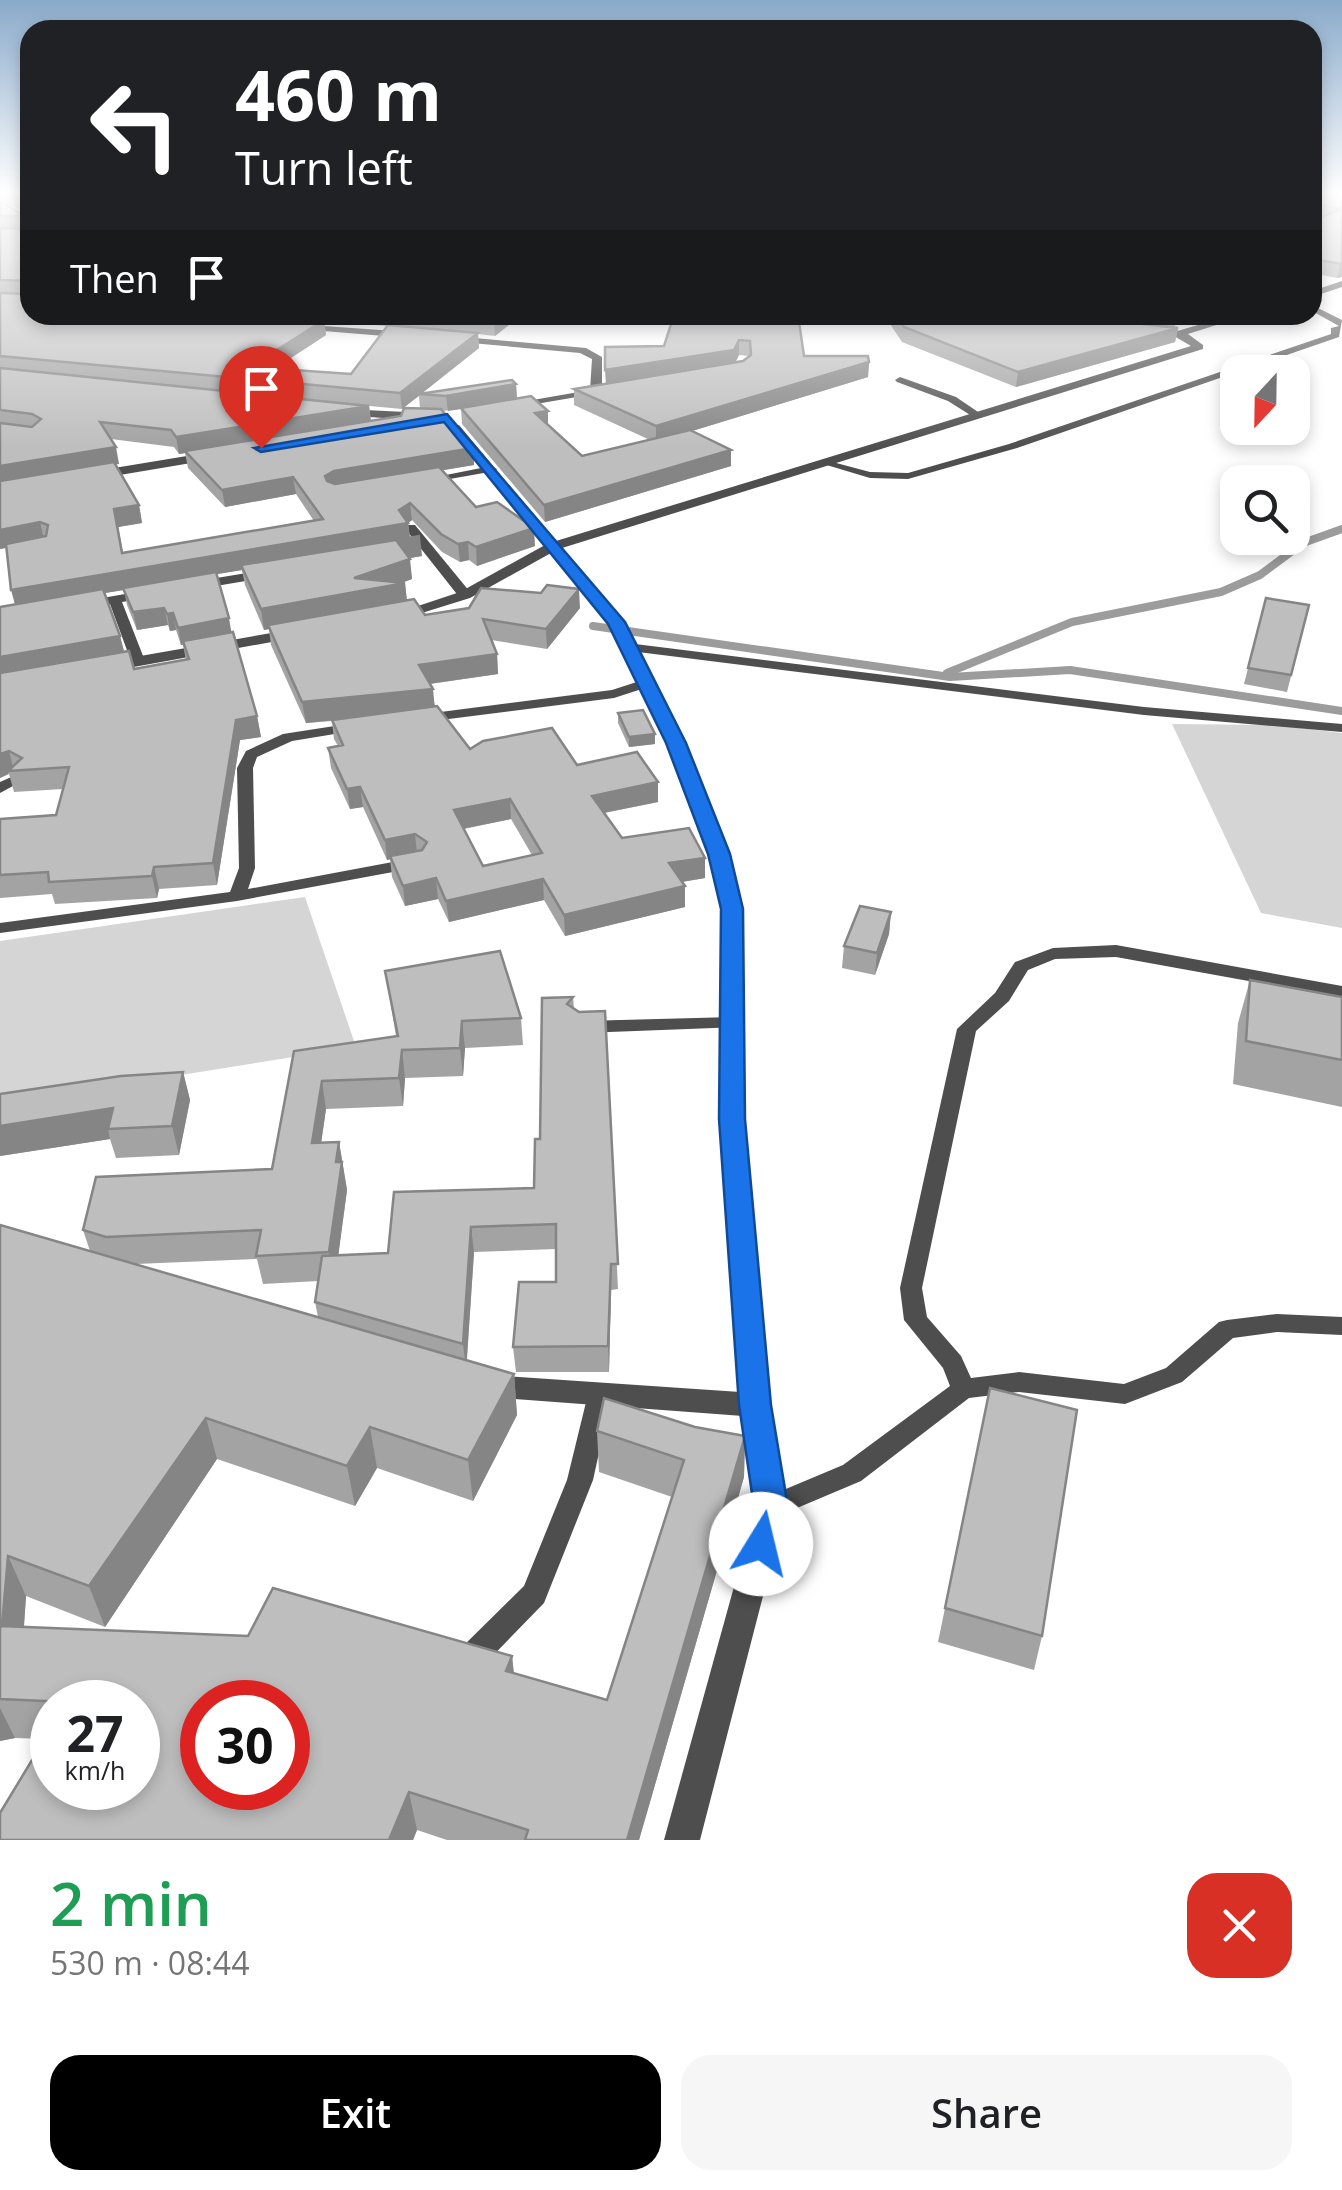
<!DOCTYPE html>
<meta charset="utf-8">
<style>
:root{--surface:#fff;--page:#f6f6f6;--text:#202124;--muted:#757577;--accent:#000}
body{margin:0;font-family:"Open Sans",sans-serif;background:var(--page);color:var(--text);height:100vh;display:flex;flex-direction:column;font-size:38px;white-space:nowrap}
*{box-sizing:border-box;margin:0}
p{font-size:32px;color:var(--muted)}
.icon{flex:none;width:55px;height:55px;fill:none;stroke:currentColor;stroke-width:2;stroke-linecap:round;stroke-linejoin:round}
.map{position:relative;height:1840px;overflow:hidden}
.drawer{display:flex;flex-direction:column;background:var(--surface);flex:1}
.drawer>*{flex:none}
.hud{position:absolute;left:20px;top:20px;width:1302px;height:305px;border-radius:30px;box-shadow:0 5px 15px #0003;background:#202124;color:#fff;overflow:hidden}
.needle{width:65px;rotate:202deg}
.controls{position:absolute;left:1220px;top:355px;display:grid;gap:20px}
.controls a{display:grid;place-items:center;width:90px;height:90px;border-radius:20px;background:var(--surface);box-shadow:0 5px 15px #0003;font-size:50px}
.speed{position:absolute;left:30px;top:1680px;display:flex;gap:20px;font-size:50px;font-weight:700;text-align:center}
.speed>*{display:grid;place-content:center;width:130px;height:130px;border-radius:50%;background:var(--surface);box-shadow:0 5px 15px #0003;line-height:1}
.speed small{font-size:25px;font-weight:400}
.speed .limit{border:15px solid #d22;background:#fff;color:#111}
.pin{position:absolute;display:grid;place-items:center;width:85px;height:85px;color:#fff;margin:-102px -42px;border-radius:50% 50% 50% 0;rotate:-45deg;box-shadow:0 0 10px #0007}
.pin .icon{rotate:45deg}
.me{position:absolute;width:110px;margin:-55px;rotate:9deg;stroke-linejoin:round;filter:drop-shadow(0 0 8px #0008)}
.turn{display:flex;align-items:center;gap:35px;height:210px;padding:0 50px;font-size:45px}
.turn .icon{width:130px;height:130px;stroke-width:2.5}
.turn b{display:block;font-size:70px;line-height:85px}
.then{display:flex;align-items:center;height:95px;padding:0 50px;background:#0003;gap:20px;font-size:38px}
.round{display:grid;place-items:center;flex:none;width:105px;height:105px;border-radius:30px;background:var(--page)}
.summary{display:flex;align-items:center;justify-content:space-between;height:170px;padding:0 50px}
h1{font-size:60px;font-weight:600;line-height:75px;color:#1e9e55}
.button{display:flex;gap:20px;margin-top:auto;padding:20px 50px}
.button a{flex:1;height:115px;border-radius:30px;background:var(--accent);color:#fff;font-size:40px;font-weight:600;line-height:115px;text-align:center}
.button a+a{background:var(--page);color:var(--text)}
.map>svg:first-child{display:block}
.green{fill:#d5d5d5}
.lines{fill:none;stroke-linecap:round;stroke-linejoin:round}
.stream{stroke:#9c9c9c;stroke-width:8}
.service{fill:#4e4e4e;fill-rule:evenodd}
.minor{fill:#4e4e4e;fill-rule:evenodd}
.wall{fill:#a3a3a3;fill-rule:evenodd}
.shaded-wall{fill:#858585}
.building{fill:#bebebe;stroke:#858585;stroke-width:2.5;fill-rule:evenodd}
.route{fill:#1a73e8;stroke:#114b97;stroke-width:2.5}
</style>
<div class="map">
<svg width="1342" height="1840" viewBox="0 0 1342 1840">
<rect width="100%" height="100%" fill="#fff"/>
<g class="green">
<path d="M1172 724 1274 725 1342 733V928L1261 913Z"/>
<path d="M305 897 356 1047 0 1104V941Z"/>
</g>
<g class="lines">
<g class="stream">
<path d="M593 626 950 677 1070 670 1342 711"/>
<path d="M947 673 1072 622 1221 592 1260 575 1303 543 1342 529"/>
</g>
<g class="service">
<path d="M1312 305 1342 320 1339 337 1017 448 908 479 870 478 820 463 825 460 870 472 908 473 1009 444 1331 334V328L1339 326 1312 311Z"/>
<path d="M900 377 956 397 984 416 975 418 948 401 897 382 895 380Z"/>
<path d="M491 466 497 469 495 471 427 483 421 480Z"/>
<path d="M407 525H415L470 592V598H460L407 531Z"/>
<path d="M266 570 272 574 270 577 198 589 192 585 198 581Z"/>
<path d="M148 590 153 591V597L122 602 145 661 138 665 131 661 110 604 85 609 79 605 85 601Z"/>
<path d="M627 643 1144 707 1342 724V732L1144 715 622 650 620 647Z"/>
<path d="M646 679 651 680V686L614 698 425 722 418 718 425 714 612 690Z"/>
<path d="M354 723 361 727 359 730 292 741 257 757 253 768 255 868 248 889 414 858 422 863 420 867 237 901 0 933V923L230 892 239 868 237 768 246 751 283 734Z"/>
<path d="M16 775 24 780 0 793V782Z"/>
<path d="M1116 945 1342 986V998L1116 957 1055 959 1028 970 1009 1001 976 1031 922 1288 927 1317 961 1356 971 1378 1019 1372 1124 1384 1166 1368 1219 1322 1227 1320 1277 1314 1342 1317V1335L1277 1332 1233 1338 1182 1382 1125 1404 1019 1392 969 1398 861 1481 771 1519 762 1515 758 1507 762 1499 843 1465 950 1386 943 1368 904 1320 900 1288 957 1029 995 993 1015 962 1053 948Z"/>
<path d="M733 1017 740 1019 742 1023 740 1027 583 1033 573 1027 583 1021Z"/>
<path d="M600 1384 609 1387 612 1394 593 1480 544 1603 475 1674 465 1678 455 1674 451 1664 455 1654 524 1586 567 1480 588 1394 591 1387Z"/>
</g>
<g class="minor">
<path d="M1342 281V287L1312 297V291Z"/>
<path d="M1232 315H1248L1188 334 1203 345V349L562 548 624 622 685 743 728 854 742 909 744 1119 769 1405 786 1507 700 1840H664L756 1507 743 1416 488 1397 478 1394 474 1386 478 1378 488 1375 740 1392 720 1119 722 909 710 854 667 743 609 623 551 553 470 598 396 621 388 616 460 592 545 545 449 428 459 425 556 541 1191 346 1174 336V332Z"/>
<path d="M295 324 409 332 414 335 409 338 299 329Z"/>
<path d="M453 336 586 348 602 357V389L606 392 506 409V405L510 404 590 390 592 359 580 353 449 341 448 339Z"/>
<path d="M345 409 426 413 432 417 426 421 341 415V411Z"/>
<path d="M211 452 217 456 215 459 96 479 90 475 96 471Z"/>
<path d="M294 629 302 634 299 637 106 672 98 667 106 662Z"/>
</g>
</g>
<g class="wall">
<path d="M0 191H30V315H521L495 336 478 334 479 348 421 394 516 384 517 399 548 411V425L582 456 650 440 574 405V389L606 384 664 346 674 315H811L809 318 798 317 804 356 869 362 868 377 692 431 731 466 545 522 462 424 461 409 442 411 473 448 474 465 443 470 476 507 535 546 477 566 469 560 460 562 442 552 412 520 408 523 410 538 422 556 409 558 412 579 401 583H405L407 600 425 615 580 608 547 649 491 640 497 654 498 674 430 684 435 706 470 749 577 765 658 782V802L604 813 622 838 705 858V878L682 882 685 886V907L565 936 544 900 449 922 438 899 405 906 392 877 390 859 387 860 363 807 350 809 331 768 328 748 338 746 334 739 332 721 306 723 271 645 269 629 264 630 245 585 242 570 216 574 231 632 257 716 261 737 240 740 217 885 159 889 157 898 55 904 52 894 0 898V819L56 815 63 789 14 792 9 774 0 778V607L15 604 6 548 0 549ZM2 201 29 214 30 229H28L25 216ZM324 321 387 326 351 374 274 369 326 335ZM739 355 749 356 743 361 735 363ZM419 396 420 409 401 416 371 421 369 406 316 401 402 409ZM111 439 174 447 179 454 185 453 188 468 225 507 296 494 314 521 123 553 118 527 142 523 139 505 115 464H119ZM124 590 127 605 137 630 168 625 170 631 176 630 181 645H183L186 660 134 669 124 652 120 636 105 593ZM511 819 532 855 483 866 464 829Z"/>
<path d="M1312 191H1342V277L1337 278 1312 273V221L1320 218 1312 216Z"/>
<path d="M858 315H1093L1090 318 1106 320 1107 315H1176L1175 327 1178 328 1175 342 1016 387 902 342 890 324 863 325Z"/>
<path d="M1266 598 1309 605 1287 692 1244 684Z"/>
<path d="M618 713 655 734V744L629 747 618 723Z"/>
<path d="M891 912 889 934 875 975 842 968 844 946Z"/>
<path d="M500 951 521 1018 523 1045 465 1048 463 1076 405 1078 403 1106 326 1109 321 1143 339 1142 347 1190 338 1255 388 1253 394 1192 534 1188 535 1139H540L542 998 573 997 574 1008 579 1012 605 1011 618 1289 611 1290 609 1372H516L513 1347 519 1282H556V1249L474 1252 467 1360 514 1374 517 1415 473 1501 377 1468 355 1506 217 1459 105 1627 26 1596 24 1627 248 1636 273 1588 512 1656 514 1674 607 1700 672 1497 599 1472 597 1431 604 1398 695 1427 745 1436 744 1477 639 1840H447L417 1830 413 1840H0V1813L45 1739 15 1738 0 1741V1225L90 1251 83 1230 96 1177 272 1169 294 1051 396 1036 385 971ZM257 1259 263 1284 318 1281 315 1302 318 1317 136 1264ZM52 1702H138V1788H52ZM202 1702H288V1788H202Z"/>
<path d="M1250 980 1342 997V1107L1233 1084 1238 1023Z"/>
<path d="M183 1072 190 1100 179 1155 116 1158 110 1139 0 1156Z"/>
<path d="M945 1608 1042 1636 1034 1670 938 1642Z"/>
</g>
<g class="shaded-wall">
<path d="M1340 264H1342V277L1337 278Z"/>
<path d="M502 315H521L495 336 494 321Z"/>
<path d="M324 320 326 335 257 380 250 367Z"/>
<path d="M1178 328 1175 342 1016 387 1018 372Z"/>
<path d="M478 333 479 348 402 409 400 393Z"/>
<path d="M739 340V355L734 365 606 386 605 370Z"/>
<path d="M869 362 868 377 656 442V426Z"/>
<path d="M516 384 517 400 448 411 446 396Z"/>
<path d="M369 406 371 423 179 454 176 437Z"/>
<path d="M548 411V427L535 413Z"/>
<path d="M116 447 119 464 0 484V466Z"/>
<path d="M473 448 474 465 336 488 328 494 325 476 334 471Z"/>
<path d="M731 450V466L545 522 544 505Z"/>
<path d="M293 477 296 494 225 507 222 490Z"/>
<path d="M410 503 412 520 407 524 408 523 410 538 420 536 422 556 399 560 241 565 242 570 16 608 11 590 114 509 139 505 142 523 118 527 126 570 399 510Z"/>
<path d="M40 522 44 540 0 549V530Z"/>
<path d="M534 528 535 546 477 566 476 547Z"/>
<path d="M468 542 469 560 460 562 458 544Z"/>
<path d="M410 559 412 579 393 586 405 583 407 603 264 630 261 609Z"/>
<path d="M579 589 580 608 547 649 546 629Z"/>
<path d="M164 608 168 625 137 630 133 612Z"/>
<path d="M173 613 176 630 170 631 167 614Z"/>
<path d="M229 618 232 636 181 645 178 628Z"/>
<path d="M120 636 125 655 0 678V657Z"/>
<path d="M497 654 498 674 421 685 419 665Z"/>
<path d="M433 689 435 710 306 723 302 702Z"/>
<path d="M257 716 261 737 240 740 217 885 213 863 236 720Z"/>
<path d="M655 734V744L629 747V737Z"/>
<path d="M9 751 14 771H8V774L0 778V754Z"/>
<path d="M658 782V802L593 815 592 796Z"/>
<path d="M360 787 363 807 350 809 347 789Z"/>
<path d="M510 799 511 819 456 830 454 810Z"/>
<path d="M415 834 417 854 387 860 385 840Z"/>
<path d="M705 858V878L669 884V863Z"/>
<path d="M154 867 159 889 157 898 152 876Z"/>
<path d="M436 878 438 899 405 906 403 886Z"/>
<path d="M543 879 544 900 449 922 446 901Z"/>
<path d="M685 886V907L565 936 564 915Z"/>
<path d="M891 912 889 934 875 975 877 953Z"/>
<path d="M462 1021 465 1048 463 1076 460 1048Z"/>
<path d="M402 1050 405 1078 403 1106 399 1078Z"/>
<path d="M183 1072 190 1100 179 1155 172 1126Z"/>
<path d="M322 1081 326 1109 317 1171 312 1143Z"/>
<path d="M113 1108 108 1129 110 1139 0 1156V1126Z"/>
<path d="M339 1142 347 1190 335 1281 329 1252Z"/>
<path d="M471 1227 474 1252 466 1369 463 1344Z"/>
<path d="M611 1264V1290L609 1372 608 1346Z"/>
<path d="M514 1374 517 1415 473 1501 468 1460Z"/>
<path d="M206 1418 217 1459 105 1627 89 1586Z"/>
<path d="M370 1427 377 1468 355 1506 347 1466Z"/>
<path d="M745 1436 744 1477 639 1840H627Z"/>
<path d="M8 1556 26 1596 21 1666 2 1626Z"/>
<path d="M512 1656 516 1696 506 1671Z"/>
<path d="M0 1708 15 1738 0 1741Z"/>
<path d="M409 1792 417 1830 413 1840H389Z"/>
</g>
<g class="building">
<path d="M5 191H30V315H265L324 320 250 367 351 374 388 325 478 333 400 393 0 356V293L29 294 27 281 0 280V228L30 229 29 203Z"/>
<path d="M1312 191H1342V264L1312 259V221L1341 209 1312 203Z"/>
<path d="M0 201 25 216H0Z"/>
<path d="M423 315H502L494 321Z"/>
<path d="M674 315H798L804 356H868L869 362 656 426 574 389 743 361 751 355 750 341 739 340 734 350 605 370V347L664 346Z"/>
<path d="M895 315H1063L1178 328 1018 372 904 327Z"/>
<path d="M1124 315H1176V320Z"/>
<path d="M0 368 369 406 176 437 171 430 100 422 116 447 0 466V423L32 427 41 419 32 414 0 410Z"/>
<path d="M512 380 516 384 446 396 419 394Z"/>
<path d="M531 396 548 411 535 413 582 456 690 430 731 450 544 505 461 408Z"/>
<path d="M404 408 441 409 473 448 334 471 325 476 327 481 335 484 439 467 476 507 497 502 534 528 476 547 468 542 458 544 441 534 410 503 399 510 408 523 11 590 6 544 46 536 48 525 40 522 0 530V481L114 462 139 505 114 509 122 553 323 519 293 477 222 490 185 451 401 416Z"/>
<path d="M420 536 396 540 410 559 354 578 405 583 261 609 241 565Z"/>
<path d="M216 572 229 618 178 628 173 613 167 614 164 608 133 612 123 588Z"/>
<path d="M547 585 579 589 546 629 483 619 497 654 419 665 433 689 302 702 268 625 414 599 425 615 469 608 481 588 541 593Z"/>
<path d="M103 589 120 636 0 657V607Z"/>
<path d="M1266 598 1309 605 1291 675 1248 668Z"/>
<path d="M233 632 257 716 236 720 213 863 154 867 152 876 49 882 48 872 0 875V819L56 815 69 767 8 771 22 758 9 751 0 754V673L129 651 134 669 189 659 183 641Z"/>
<path d="M437 706 470 749 483 741 552 728 577 765 637 752 658 782 592 796 622 838 689 828 705 858 669 863 685 886 564 915 543 879 446 901 436 878 403 886 390 856 422 850 427 842 415 834 385 840 360 787 347 789 328 748 343 745 332 720ZM510 799 542 853 483 866 454 810Z"/>
<path d="M643 710 655 734 629 737 618 713Z"/>
<path d="M860 906 891 912 877 953 844 946Z"/>
<path d="M500 951 521 1018 462 1021 460 1048 402 1050 399 1078 322 1081 312 1143 339 1142 336 1162H342L329 1252 256 1256 261 1230 106 1237 83 1230 96 1177 272 1169 294 1051 398 1036 385 971Z"/>
<path d="M1250 980 1342 997V1060L1246 1041Z"/>
<path d="M573 997 567 1004 579 1012 605 1011 618 1264H611L608 1346 513 1347 519 1282H556V1224L471 1227 463 1344 315 1302 322 1256 388 1253 394 1192 534 1188 535 1139H540L542 998Z"/>
<path d="M183 1072 172 1126 108 1129 113 1108 0 1126V1094L121 1076Z"/>
<path d="M0 1225 514 1374 468 1460 370 1427 347 1466 206 1418 89 1586 8 1556 2 1626 248 1636 273 1588 512 1656 506 1671 607 1700 684 1460 597 1431 604 1398 695 1427 745 1436 627 1840H525L528 1830 409 1792 389 1840H0V1813L52 1727V1788H138V1702H67L0 1699ZM202 1702H288V1788H202Z"/>
<path d="M990 1388 1077 1410 1042 1636 945 1608Z"/>
</g>
<linearGradient id="sky" x2="0" y2="1"><stop stop-color="#89aaca"/><stop offset="0.43" stop-color="#fff"/><stop offset="1" stop-color="#fff" stop-opacity="0"/></linearGradient>
<rect width="1342" height="449" fill="url(#sky)"/>
<path class="route" d="M447 414 625 622 686 743 730 854 743 909 745 1119 771 1405 788 1507 773 1555 761 1559 749 1555 744 1544 754 1507 739 1405 719 1119 721 909 708 854 666 743 608 624 444 422 261 452 254 448Z"/>
</svg>
<div class="controls">
<a><svg class="needle" viewBox="-14 -14 28 28"><path d="M0-13l5 13h-10z" fill="#e53935"/><path d="M0 13l5-13h-10z" fill="#757577"/></svg></a>
<a><svg class="icon" aria-label="search" viewBox="0 0 24 24"><circle cx="10" cy="10" r="6"/><path d="M15 15l6 6"/></svg></a>
</div>
<div class="speed"><div>27<small>km/h</small></div><div class="limit">30</div></div>
<div class="pin" style="left:261px;top:448px;background:#d93025"><svg class="icon" aria-label="arrive" viewBox="0 0 24 24"><path d="M6 21V4h12l-3 4 3 4H6"/></svg></div>
<svg class="me" style="left:761px;top:1544px" viewBox="-20 -20 40 40"><circle r="19" fill="#fff"/><path d="M0-13L10 11 0 6-10 11z" fill="#1a73e8"/></svg>
<div class="hud">
<div class="turn"><svg class="icon" aria-label="left" viewBox="0 0 24 24"><path d="M17 20v-9H6M10 6l-5 5 5 5"/></svg><div><b>460 m</b>Turn left</div></div>
<div class="then">Then<svg class="icon" aria-label="arrive" viewBox="0 0 24 24"><path d="M6 21V4h12l-3 4 3 4H6"/></svg></div>
</div>
</div>
<section class="drawer">
<div class="summary"><div><h1>2 min</h1><p>530 m · 08:44</p></div><a class="round" style="background:#d93025;color:#fff"><svg class="icon" aria-label="close" viewBox="0 0 24 24"><path d="M6 6l12 12M18 6L6 18"/></svg></a></div>
<div class="button"><a>Exit</a><a>Share</a></div>
</section>
